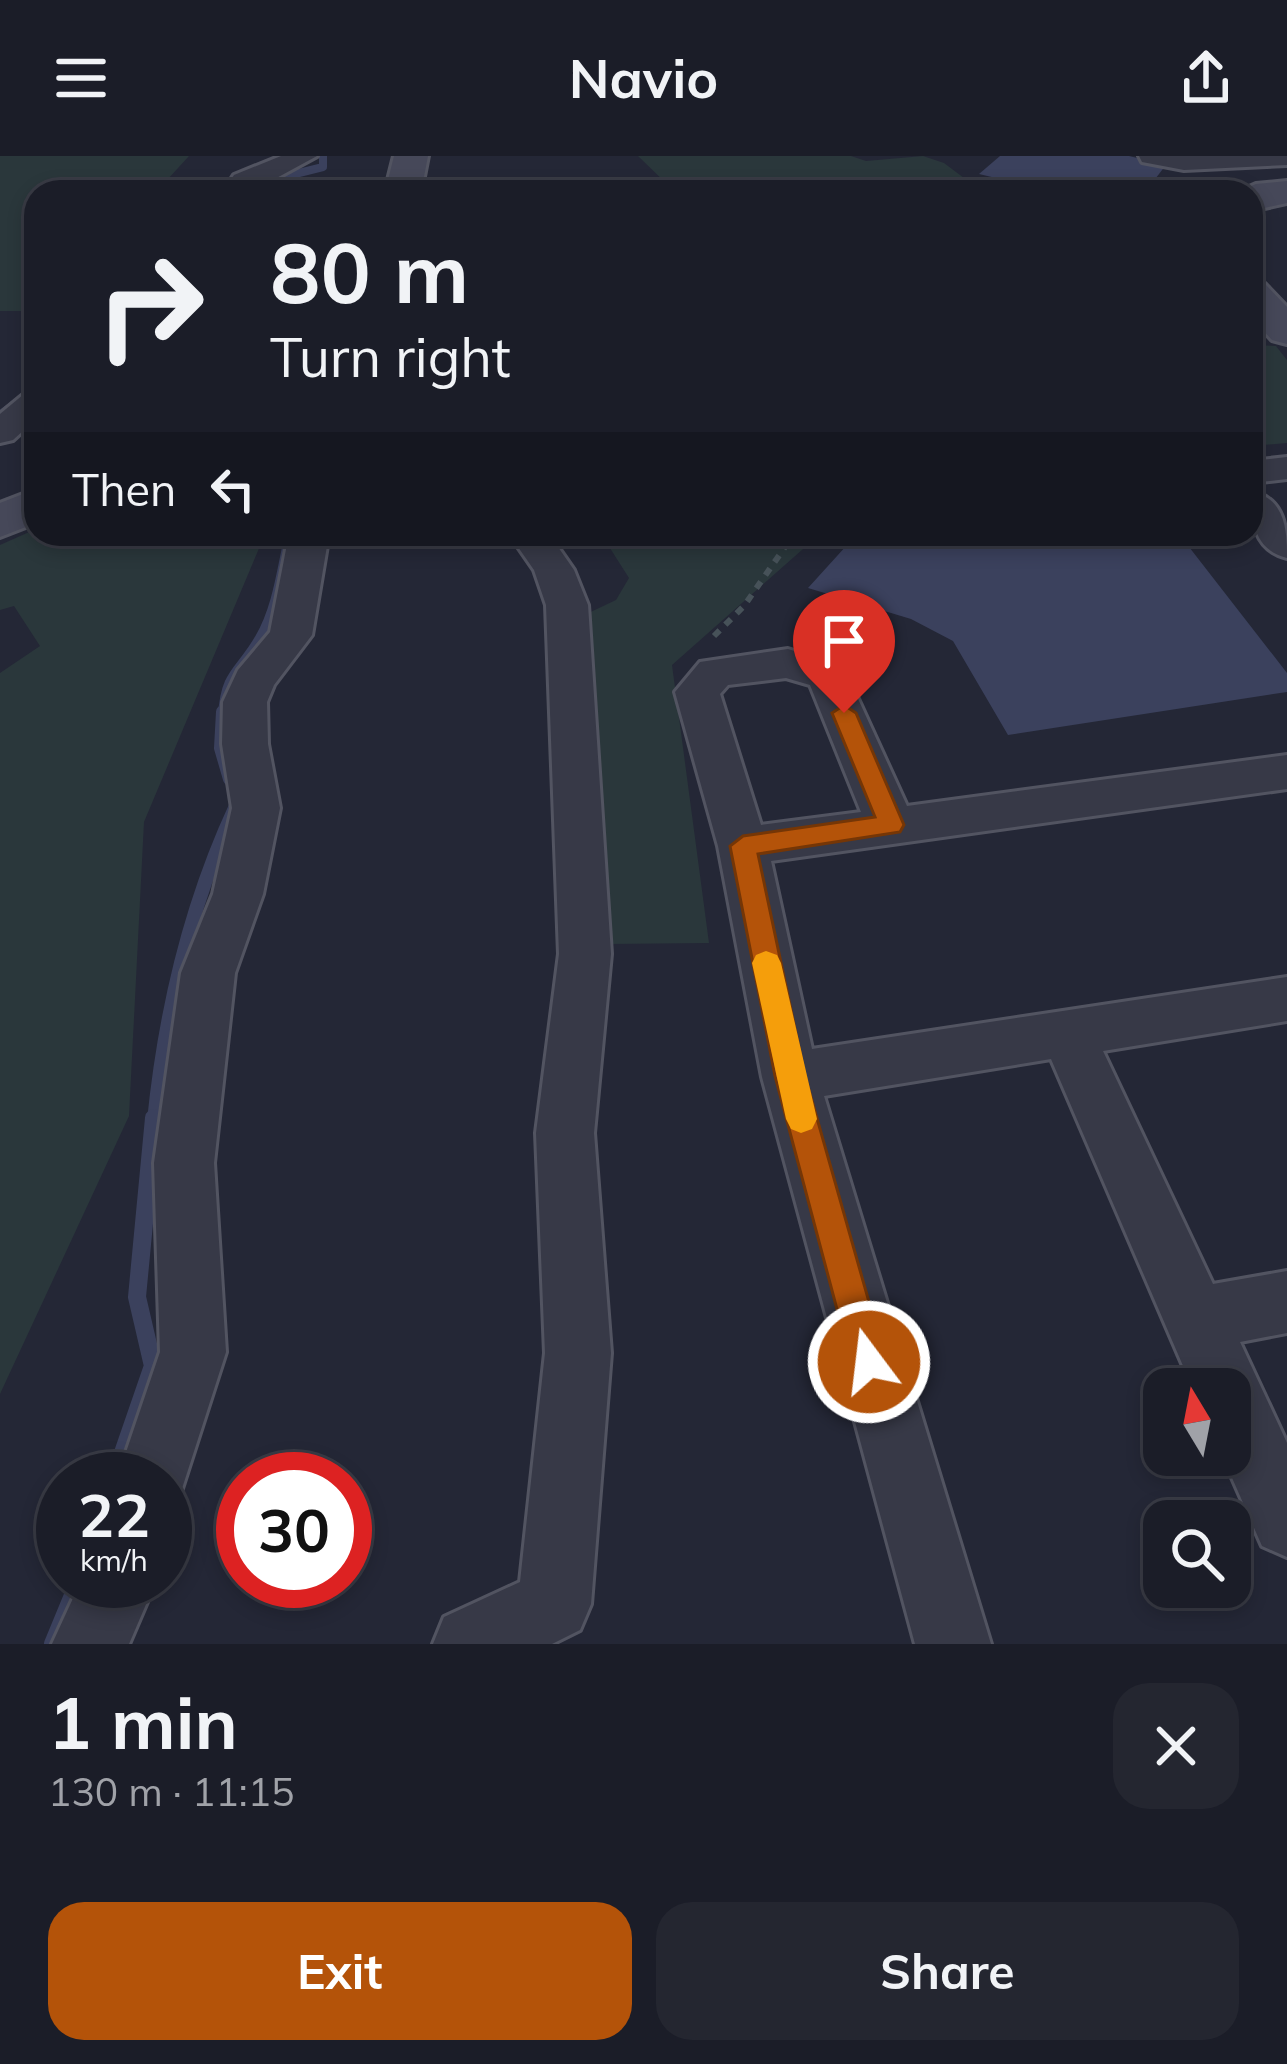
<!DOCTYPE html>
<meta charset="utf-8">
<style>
:root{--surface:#1b1d28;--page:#242630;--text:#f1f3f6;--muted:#a0a2a8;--line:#393b45;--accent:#b45309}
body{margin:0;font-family:Mulish,sans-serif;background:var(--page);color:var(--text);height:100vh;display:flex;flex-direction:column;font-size:45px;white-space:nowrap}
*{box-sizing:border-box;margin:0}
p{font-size:39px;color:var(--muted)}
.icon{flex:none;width:66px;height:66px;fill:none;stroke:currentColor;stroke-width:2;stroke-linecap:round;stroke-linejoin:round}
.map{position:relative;height:1488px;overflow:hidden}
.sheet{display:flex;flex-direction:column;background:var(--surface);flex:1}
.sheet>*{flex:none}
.hud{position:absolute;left:24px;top:24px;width:1239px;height:366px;border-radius:36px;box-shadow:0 6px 18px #0003,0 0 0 3px var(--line);background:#1b1d28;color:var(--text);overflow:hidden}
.needle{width:78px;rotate:350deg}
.fabs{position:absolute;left:1143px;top:1212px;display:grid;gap:24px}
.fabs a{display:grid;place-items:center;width:108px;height:108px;border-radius:24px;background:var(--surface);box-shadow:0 6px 18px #0003,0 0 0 3px var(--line);font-size:60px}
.speed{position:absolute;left:36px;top:1296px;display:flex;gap:24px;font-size:60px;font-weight:700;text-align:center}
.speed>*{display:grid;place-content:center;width:156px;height:156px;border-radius:50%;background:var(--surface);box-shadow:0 6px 18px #0003,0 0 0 3px var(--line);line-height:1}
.speed small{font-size:30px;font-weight:400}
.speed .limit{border:18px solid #d22;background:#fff;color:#111}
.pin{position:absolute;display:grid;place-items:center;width:102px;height:102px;color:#fff;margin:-123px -51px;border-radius:50% 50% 50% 0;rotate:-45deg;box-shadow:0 0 12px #0007}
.pin .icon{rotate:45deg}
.me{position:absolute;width:132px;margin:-66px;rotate:345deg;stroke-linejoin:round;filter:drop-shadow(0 0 9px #0008)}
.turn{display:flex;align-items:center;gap:42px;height:252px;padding:0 48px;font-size:54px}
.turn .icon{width:156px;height:156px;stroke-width:2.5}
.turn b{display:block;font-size:84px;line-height:102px}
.then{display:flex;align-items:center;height:114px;padding:0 48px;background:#0003;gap:24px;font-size:45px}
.round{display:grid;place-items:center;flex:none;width:126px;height:126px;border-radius:36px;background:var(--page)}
.headline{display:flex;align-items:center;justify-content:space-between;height:204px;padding:0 48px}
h1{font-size:72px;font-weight:700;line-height:90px}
.primary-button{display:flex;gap:24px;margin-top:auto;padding:24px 48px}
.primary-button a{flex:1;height:138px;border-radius:36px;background:var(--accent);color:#fff;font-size:48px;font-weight:700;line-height:138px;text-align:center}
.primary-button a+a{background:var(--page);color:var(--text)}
header{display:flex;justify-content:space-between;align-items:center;height:156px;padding:0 48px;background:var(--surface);font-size:54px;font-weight:700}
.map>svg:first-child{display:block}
.green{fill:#2a373b}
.water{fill:#3b415d}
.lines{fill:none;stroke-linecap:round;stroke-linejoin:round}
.stream-far3{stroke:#3b415d;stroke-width:8}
.stream-far2{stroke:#3b415d;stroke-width:10}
.stream-far1{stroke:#3b415d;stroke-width:14}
.stream{stroke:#3b415d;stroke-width:18}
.street-casing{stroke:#525461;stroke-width:6}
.secondary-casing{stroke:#525461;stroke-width:6}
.path{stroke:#475259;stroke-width:6;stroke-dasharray:8 8;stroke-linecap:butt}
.street{fill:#373947;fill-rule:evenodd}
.secondary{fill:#464859;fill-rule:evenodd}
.route{fill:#b45309;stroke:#753606;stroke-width:3}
.slow{fill:#f59e0b}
</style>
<header><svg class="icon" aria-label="menu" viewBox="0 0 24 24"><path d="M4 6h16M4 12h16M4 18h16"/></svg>Navio<svg class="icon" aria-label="share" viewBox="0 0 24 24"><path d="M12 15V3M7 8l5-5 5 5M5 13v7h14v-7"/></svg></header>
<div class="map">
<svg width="1287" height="1488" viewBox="0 0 1287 1488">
<rect width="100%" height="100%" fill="#242736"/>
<g class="green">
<path d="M0 0H189L156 36H36V155H0Z"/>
<path d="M638 0H851L866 5 923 0 944 7 968 25 1007 36H662L672 33Z"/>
<path d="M1251 189 1276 190 1287 204V287L1251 290Z"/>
<path d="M36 373V378H265L144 666 129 960 0 1238V517L40 490 14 450 0 454V389Z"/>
<path d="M601 378H820L672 509 709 787 608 788 580 461 616 444 629 422Z"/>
</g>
<g class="water">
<path d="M1000 0H1129L1166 9 1145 36H1054L979 18Z"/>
<path d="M857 378 1052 382 1179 378 1287 517V536L1008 579 953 485 911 463 808 432Z"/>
</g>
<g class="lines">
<g class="stream-far3">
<path d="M259 36 283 21 323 11V0"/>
<path d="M20 245 36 233"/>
</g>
<g class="stream-far2">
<path d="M0 260 24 242"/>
<path d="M223 559C226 515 240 517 260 482 278 451 282 412 290 378"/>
</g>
<g class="stream-far1">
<path d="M223 556 221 592 230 623"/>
<path d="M154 965C165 855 189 751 236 650"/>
</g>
<g class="stream">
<path d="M114 1323 153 1210 137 1141 154 962"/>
<path d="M53 1488 79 1425"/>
</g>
<defs>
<g id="street">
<path d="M281 0H317L251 36H223L234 19Z"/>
<path d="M1139 0H1287V9L1184 14 1142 6Z"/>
<path d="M36 235V263L13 284 0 287V258L24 238Z"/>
<path d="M1287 301V323L1251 327V305Z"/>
<path d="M1251 335C1285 343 1287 372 1287 402 1254 394 1251 364 1251 335Z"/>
<path d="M289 378H329L312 479 274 529 267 546 268 588 280 652 263 738 235 817 214 1007 226 1196 177 1348 165 1352V1323H117L160 1196 154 1007 181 817 213 738 232 652 222 588 223 546 238 514 270 476Z"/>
<path d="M509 378H549L574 414 588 449 611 798 594 977 611 1197 591 1448 580 1474 552 1488H433L444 1461 520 1426 545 1197 536 977 559 798 546 449 534 414Z"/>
<path d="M788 493 843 510 907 650 1287 599V633L771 705 812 893 1287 821V865L1103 895 1213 1128 1287 1115V1177L1240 1186 1287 1287V1401L1262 1390 1222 1299H1230V1233H1193L1051 903 824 940 991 1488H915L762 921 718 690 675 536 700 506ZM786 522 810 529 861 656 761 669 720 538 728 529Z"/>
<path d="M81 1425H156L129 1488H52Z"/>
</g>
<g id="secondary">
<path d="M394 0H428L421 36H385Z"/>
<path d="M1287 25V47L1251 55V36H1238L1256 28Z"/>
<path d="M1251 125 1265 128 1287 151V188L1272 184 1251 161Z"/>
<path d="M36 333V367L0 381V347Z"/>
</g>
</defs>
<use href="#street" class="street-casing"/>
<use href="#secondary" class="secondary-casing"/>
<path class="path" d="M714 480 744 450 794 378"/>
<use href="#street" class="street"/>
<use href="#secondary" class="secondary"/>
</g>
<path class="route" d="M844 549 856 557 904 669 900 676 758 698 805 920 886 1206 881 1218 869 1224 856 1218 851 1206 775 920 730 690 743 680 875 661 832 557Z"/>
<path class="slow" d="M766 795 777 799 781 807 817 963 812 973 801 977 791 973 786 963 752 807 756 799Z"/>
</svg>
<div class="fabs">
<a><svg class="needle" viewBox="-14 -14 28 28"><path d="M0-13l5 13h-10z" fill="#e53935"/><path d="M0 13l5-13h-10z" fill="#a0a2a8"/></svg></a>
<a><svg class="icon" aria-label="search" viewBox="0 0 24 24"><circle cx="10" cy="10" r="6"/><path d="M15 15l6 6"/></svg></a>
</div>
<div class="speed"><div>22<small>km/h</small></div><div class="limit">30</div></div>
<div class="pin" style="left:844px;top:557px;background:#d93025"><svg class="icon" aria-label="arrive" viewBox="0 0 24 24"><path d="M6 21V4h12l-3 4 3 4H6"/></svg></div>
<svg class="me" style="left:869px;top:1206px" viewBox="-20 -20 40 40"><circle r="17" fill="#b45309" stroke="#fff" stroke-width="3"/><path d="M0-11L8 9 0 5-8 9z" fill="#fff"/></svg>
<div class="hud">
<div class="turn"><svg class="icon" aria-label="right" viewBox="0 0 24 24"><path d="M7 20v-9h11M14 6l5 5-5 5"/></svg><div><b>80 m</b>Turn right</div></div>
<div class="then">Then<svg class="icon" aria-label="left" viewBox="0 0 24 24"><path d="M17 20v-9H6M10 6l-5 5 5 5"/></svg></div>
</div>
</div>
<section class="sheet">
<div class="headline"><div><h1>1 min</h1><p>130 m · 11:15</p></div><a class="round"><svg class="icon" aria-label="close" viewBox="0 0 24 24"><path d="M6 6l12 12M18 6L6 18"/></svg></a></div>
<div class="primary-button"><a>Exit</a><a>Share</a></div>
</section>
